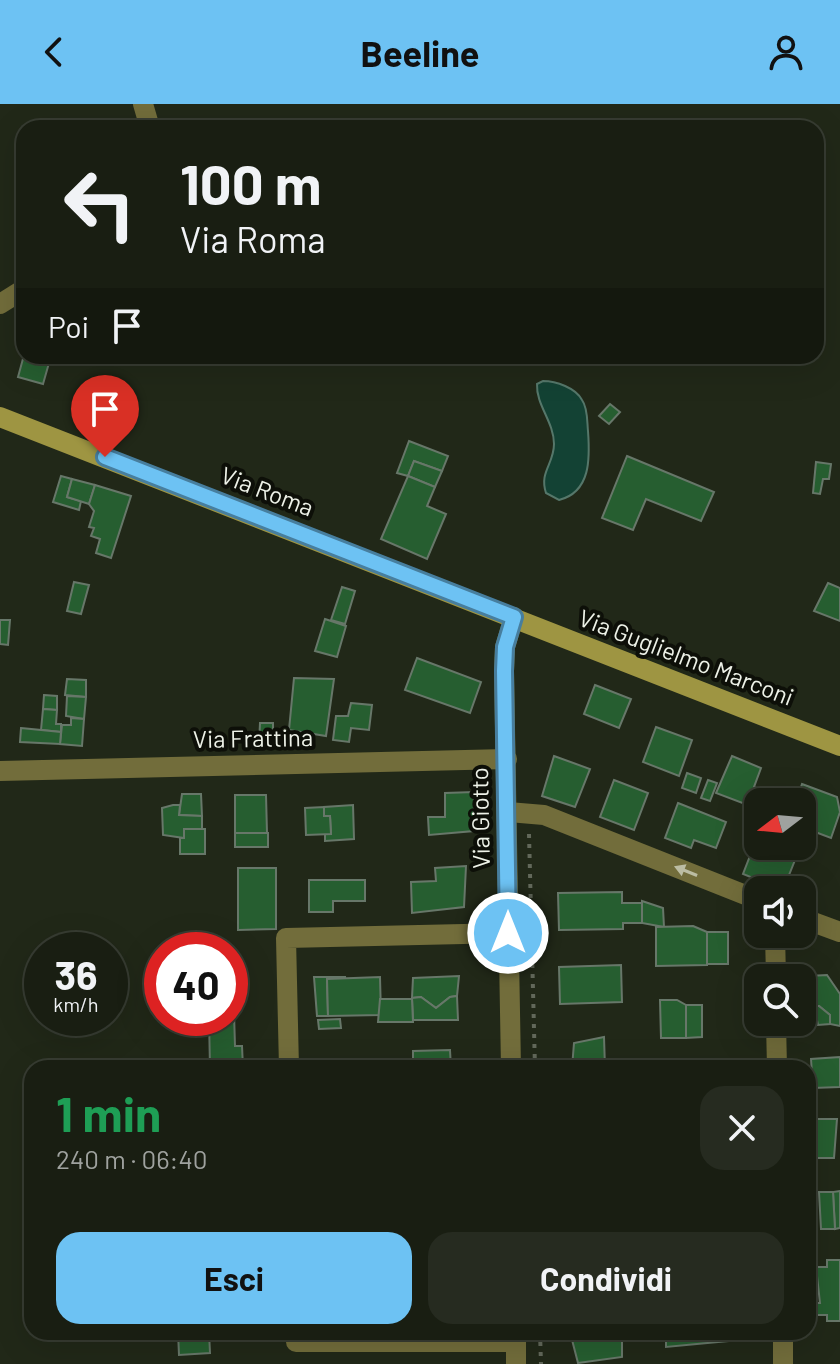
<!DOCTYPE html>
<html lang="it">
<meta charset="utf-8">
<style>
:root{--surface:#191e12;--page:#262b20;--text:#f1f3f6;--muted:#9fa29f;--line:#373c32;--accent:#6dc2f3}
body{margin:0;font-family:Barlow,sans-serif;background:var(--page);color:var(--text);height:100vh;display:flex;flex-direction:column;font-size:30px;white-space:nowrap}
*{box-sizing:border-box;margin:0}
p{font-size:26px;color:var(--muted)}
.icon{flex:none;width:44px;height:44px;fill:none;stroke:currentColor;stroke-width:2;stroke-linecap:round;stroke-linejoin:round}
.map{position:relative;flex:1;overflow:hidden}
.side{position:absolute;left:24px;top:956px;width:792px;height:280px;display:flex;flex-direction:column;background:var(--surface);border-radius:24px;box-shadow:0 8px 32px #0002,0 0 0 2px var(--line)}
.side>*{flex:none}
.hud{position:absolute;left:16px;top:16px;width:808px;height:244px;border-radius:24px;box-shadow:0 8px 32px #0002,0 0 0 2px var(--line);background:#191e12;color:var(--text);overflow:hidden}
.needle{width:52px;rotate:254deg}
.fabs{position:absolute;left:744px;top:684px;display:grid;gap:16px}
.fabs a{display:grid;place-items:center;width:72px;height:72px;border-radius:16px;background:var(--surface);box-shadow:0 8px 32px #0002,0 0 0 2px var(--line);font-size:40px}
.speed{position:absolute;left:24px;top:828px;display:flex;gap:16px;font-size:40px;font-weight:700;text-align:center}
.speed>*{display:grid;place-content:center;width:104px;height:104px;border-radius:50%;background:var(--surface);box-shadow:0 8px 32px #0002,0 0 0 2px var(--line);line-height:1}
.speed small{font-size:20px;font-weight:400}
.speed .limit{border:12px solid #d22;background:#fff;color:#111}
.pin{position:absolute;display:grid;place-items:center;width:68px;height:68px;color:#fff;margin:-82px -34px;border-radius:50% 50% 50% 0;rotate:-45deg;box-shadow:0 0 8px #0007}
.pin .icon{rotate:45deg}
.me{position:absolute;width:88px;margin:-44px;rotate:0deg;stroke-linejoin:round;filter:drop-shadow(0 0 6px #0008)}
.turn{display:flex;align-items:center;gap:28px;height:168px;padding:0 32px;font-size:36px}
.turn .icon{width:104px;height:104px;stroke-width:2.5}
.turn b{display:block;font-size:56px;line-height:68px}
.then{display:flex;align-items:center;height:76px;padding:0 32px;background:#0003;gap:16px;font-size:30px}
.round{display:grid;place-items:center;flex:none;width:84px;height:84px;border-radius:24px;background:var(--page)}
.headline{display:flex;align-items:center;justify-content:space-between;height:136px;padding:0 32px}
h1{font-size:48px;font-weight:700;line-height:60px;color:#1e9e55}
.action{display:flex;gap:16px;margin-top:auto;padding:16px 32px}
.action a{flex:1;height:92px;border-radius:24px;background:var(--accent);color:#111;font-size:32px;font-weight:700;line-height:92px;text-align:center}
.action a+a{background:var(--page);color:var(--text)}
header{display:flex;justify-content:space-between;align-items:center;height:104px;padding:0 32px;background:var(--accent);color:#111;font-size:36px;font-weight:700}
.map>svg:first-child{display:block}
.water{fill:#134234;stroke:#55776a;stroke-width:2}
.building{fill:#265e30;stroke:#677769;stroke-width:2}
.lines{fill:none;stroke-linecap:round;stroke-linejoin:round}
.path{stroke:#62685a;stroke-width:4;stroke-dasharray:4 6;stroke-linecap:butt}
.minor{stroke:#726d3b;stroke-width:20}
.tertiary{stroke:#726d3b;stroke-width:20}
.secondary{stroke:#9e9542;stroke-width:20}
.oneway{fill:#bcbda3}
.route-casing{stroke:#477e9e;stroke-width:20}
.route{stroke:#6dc2f3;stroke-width:14}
.labels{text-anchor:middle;stroke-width:8;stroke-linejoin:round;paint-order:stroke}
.street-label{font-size:24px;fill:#eef2e8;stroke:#0d0f08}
</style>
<header><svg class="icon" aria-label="back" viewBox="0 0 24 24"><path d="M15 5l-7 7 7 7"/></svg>Beeline<svg class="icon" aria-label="person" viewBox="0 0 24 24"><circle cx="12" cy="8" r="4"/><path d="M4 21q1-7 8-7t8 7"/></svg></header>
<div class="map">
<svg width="840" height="1260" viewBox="0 0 840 1260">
<rect width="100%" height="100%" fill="#212818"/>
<path class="water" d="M543 277C556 277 576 284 582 296 588 304 587 318 588 327 590 354 591 388 559 396L546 389C539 368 554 360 554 340 554 318 536 301 537 280Z"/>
<g class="building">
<path d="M24 251 51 252 43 280 18 273Z"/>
<path d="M610 300 620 308 609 320 599 312Z"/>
<path d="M409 337 448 352 442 367 414 357 408 372 397 369Z"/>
<path d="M627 352 714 388 701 417 646 395 633 426 602 414Z"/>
<path d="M414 357 442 367 435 383 408 372Z"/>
<path d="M816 358 831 360 829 375H823L820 390 813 389Z"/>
<path d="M61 372 72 375 67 393 81 397 79 406 53 398Z"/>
<path d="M408 372 435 383 427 402 446 410 427 455 381 435Z"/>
<path d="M72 375 95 381 89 400 67 393Z"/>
<path d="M95 381 131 392 111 454 96 449 100 435 91 432 94 424 89 423 94 407 89 400Z"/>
<path d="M74 478 89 481 81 510 67 507Z"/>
<path d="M828 479 840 484V517L814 507Z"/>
<path d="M342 483 355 487 345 520 331 516Z"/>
<path d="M325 515 346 522 337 553 315 547Z"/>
<path d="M0 516H10L8 541 0 540Z"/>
<path d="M417 554 481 578 470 609 405 586Z"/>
<path d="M294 574 334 575 326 632 289 626Z"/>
<path d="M67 575 86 576V593L65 591Z"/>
<path d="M595 581 631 595 619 624 584 610Z"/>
<path d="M44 591 57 592V606L43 605Z"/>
<path d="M67 592 86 593 84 615 66 612Z"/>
<path d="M351 599 372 601 369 626 351 624 349 638 333 636 336 612H348Z"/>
<path d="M43 605 57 606 56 620H61V628L41 626Z"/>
<path d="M71 614 84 615 82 642 60 640 62 621H71Z"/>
<path d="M260 619H273V641L259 640Z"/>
<path d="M656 623 692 636 679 672 643 658Z"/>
<path d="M21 624 61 628 60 640 20 638Z"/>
<path d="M554 652 590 665 575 703 542 692Z"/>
<path d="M732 652 761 664 754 683 759 685 753 703 716 689Z"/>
<path d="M687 669 701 674 696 689 682 684Z"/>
<path d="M614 676 648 689 634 726 600 713Z"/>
<path d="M708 676 717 679 710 697 701 694Z"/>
<path d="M802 680 837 693 840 708 831 734 802 723V698H796Z"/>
<path d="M474 688V727L429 731 428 713H445V689Z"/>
<path d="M182 690H201L202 712 179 711Z"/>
<path d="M235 691H266L267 729H235Z"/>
<path d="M678 699 726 718 716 744 694 736 691 744 665 734Z"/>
<path d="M173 701H180L179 711 202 712V725H184V734L163 731 162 704Z"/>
<path d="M353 701 354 735 325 737V730H331L330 712H324V703Z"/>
<path d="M324 703V712H330L331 730 306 731 305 704Z"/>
<path d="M184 725H205V750H180V734H184Z"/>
<rect x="235" y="729" width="33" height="14"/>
<path d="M755 739 795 756 783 786 743 770Z"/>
<path d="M466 762 464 803 412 809 411 778 436 777 435 764Z"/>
<path d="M238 764H276V825L238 826Z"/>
<path d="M309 776H365V797H333V808H309Z"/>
<path d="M622 788V799H642V819H623V825L559 826 558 789Z"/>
<path d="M642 797 663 804 664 823 642 819Z"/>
<path d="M693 822 707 828V861L656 862V823Z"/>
<rect x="707" y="828" width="21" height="32"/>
<path d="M621 861 622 898 560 900 559 863Z"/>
<path d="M827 871 840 890V922L830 920V911L819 902H810L809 872Z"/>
<path d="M459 872 457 892 450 893 436 904 421 893 412 894 413 874Z"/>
<path d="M314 873H346L327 875 328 912H317Z"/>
<path d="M380 873 381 911 328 912 327 875Z"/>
<path d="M457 892 458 916H413L412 894 421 893 436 904 450 893Z"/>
<path d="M380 895H412L413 918H378Z"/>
<path d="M660 896H677L686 901V934H661Z"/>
<path d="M686 901H702V933L686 934Z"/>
<path d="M809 902H819L830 911V920L818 921 817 916 810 917Z"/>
<path d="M234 909 235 942H242L243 964H210L209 914H230V910Z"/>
<path d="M340 915 341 924 319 925 318 916Z"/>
<path d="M604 933 605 964H572L574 939Z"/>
<path d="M450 946 451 964H413V947Z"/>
<path d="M840 953V983L813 984 811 955Z"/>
<path d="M351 958 354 964H319V959Z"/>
<path d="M813 1015H837L834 1054H813Z"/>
<path d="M840 1087V1124L835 1125 833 1088Z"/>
<path d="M819 1088H833L835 1125H821Z"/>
<path d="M827 1156H840V1217H827V1211H817V1199H820L816 1163H827Z"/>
<path d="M178 1228H209L210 1249 179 1251Z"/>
<path d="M570 1228H622V1253L578 1259Z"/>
<path d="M666 1228H728V1237L666 1243Z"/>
</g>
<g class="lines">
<g class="path">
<path d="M529 730 535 964"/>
<path d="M540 1228 541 1260"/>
</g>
<g class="minor">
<path d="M143 0 150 24"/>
<path d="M0 200 24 185"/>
<path d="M0 667 507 655"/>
<path d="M508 708 544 711 758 796"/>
<path d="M802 814 840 828"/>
<path d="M775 830 776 874"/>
<path d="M776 918 777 964"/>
<path d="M289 964 286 834 508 829"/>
<path d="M296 1228V1238H516"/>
<path d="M783 1228V1260"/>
</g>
<g class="tertiary">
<path d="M511 964 504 567 505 543 514 513"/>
<path d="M516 1228V1260"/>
</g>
<path class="secondary" d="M0 313 840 642"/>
</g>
<defs><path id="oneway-solid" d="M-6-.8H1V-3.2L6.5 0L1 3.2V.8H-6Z" transform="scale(2)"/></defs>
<use class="oneway" href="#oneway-solid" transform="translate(686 767) rotate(-158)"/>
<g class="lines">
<defs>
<path id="route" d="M105 353 514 513 505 543 504 567 508 829"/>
</defs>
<use href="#route" class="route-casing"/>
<use href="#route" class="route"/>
</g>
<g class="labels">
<g class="street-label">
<text transform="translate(267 388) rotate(21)" y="8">Via Roma</text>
<text transform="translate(686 554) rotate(21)" y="8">Via Guglielmo Marconi</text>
<text transform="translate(253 635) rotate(-1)" y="8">Via Frattina</text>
<text transform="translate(481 714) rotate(-91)" y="8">Via Giotto</text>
</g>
</g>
</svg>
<div class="fabs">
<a><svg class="needle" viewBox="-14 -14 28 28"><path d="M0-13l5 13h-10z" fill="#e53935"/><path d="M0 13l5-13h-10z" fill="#9fa29f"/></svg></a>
<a><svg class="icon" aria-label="sound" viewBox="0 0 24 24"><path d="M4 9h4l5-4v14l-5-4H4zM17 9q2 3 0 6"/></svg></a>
<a><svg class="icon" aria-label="search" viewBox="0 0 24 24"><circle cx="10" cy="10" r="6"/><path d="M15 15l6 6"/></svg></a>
</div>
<div class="speed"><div>36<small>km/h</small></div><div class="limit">40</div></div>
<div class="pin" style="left:105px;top:353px;background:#d93025"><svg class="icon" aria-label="arrive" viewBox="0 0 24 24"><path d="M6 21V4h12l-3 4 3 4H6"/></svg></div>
<svg class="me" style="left:508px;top:829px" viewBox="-20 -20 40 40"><circle r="17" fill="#6dc2f3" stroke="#fff" stroke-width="3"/><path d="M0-11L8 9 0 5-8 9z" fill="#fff"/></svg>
<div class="hud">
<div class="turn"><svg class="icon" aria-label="left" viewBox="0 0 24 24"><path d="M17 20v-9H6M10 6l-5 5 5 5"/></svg><div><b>100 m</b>Via Roma</div></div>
<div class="then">Poi<svg class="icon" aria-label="arrive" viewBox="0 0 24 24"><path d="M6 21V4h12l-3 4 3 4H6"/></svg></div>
</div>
<section class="side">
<div class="headline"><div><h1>1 min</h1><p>240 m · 06:40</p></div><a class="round"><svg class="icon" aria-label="close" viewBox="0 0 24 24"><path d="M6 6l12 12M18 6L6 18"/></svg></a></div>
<div class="action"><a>Esci</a><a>Condividi</a></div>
</section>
</div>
